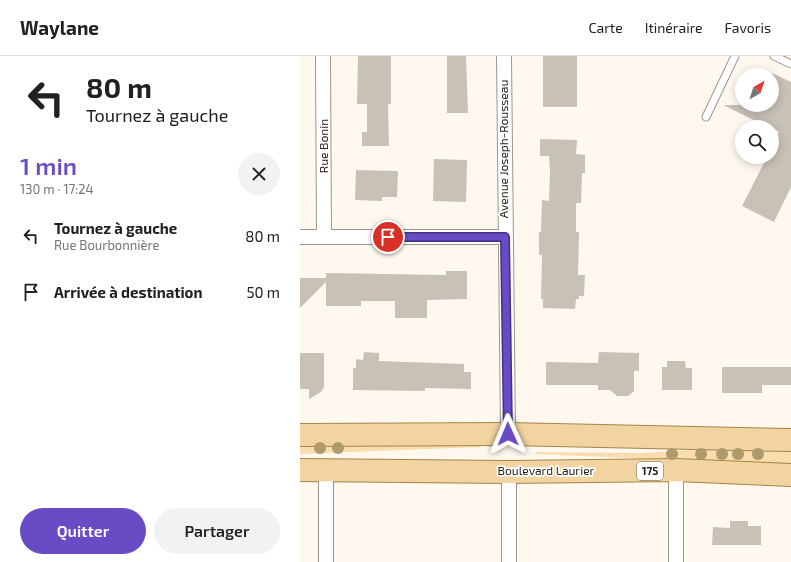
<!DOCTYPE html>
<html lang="fr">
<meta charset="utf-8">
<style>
:root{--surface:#fff;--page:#f2f2f2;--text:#202124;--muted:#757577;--line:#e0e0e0;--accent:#694cc5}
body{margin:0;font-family:"Exo 2",sans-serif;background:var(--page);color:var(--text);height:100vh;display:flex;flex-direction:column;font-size:15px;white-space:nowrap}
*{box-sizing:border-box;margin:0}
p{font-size:13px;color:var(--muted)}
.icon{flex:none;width:22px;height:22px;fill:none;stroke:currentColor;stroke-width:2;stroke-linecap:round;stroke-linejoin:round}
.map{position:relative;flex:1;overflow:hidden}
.details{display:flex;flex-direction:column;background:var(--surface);width:300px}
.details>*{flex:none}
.top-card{background:#fff;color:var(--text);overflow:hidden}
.needle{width:26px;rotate:39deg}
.tools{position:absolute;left:435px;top:12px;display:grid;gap:8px}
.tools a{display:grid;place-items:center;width:44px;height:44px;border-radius:50%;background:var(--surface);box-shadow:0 2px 10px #0003;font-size:20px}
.pin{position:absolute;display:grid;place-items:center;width:34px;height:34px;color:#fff;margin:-17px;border:2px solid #fff;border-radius:50%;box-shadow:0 1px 4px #0007}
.me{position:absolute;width:44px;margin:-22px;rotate:359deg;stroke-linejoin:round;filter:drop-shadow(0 0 3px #0008)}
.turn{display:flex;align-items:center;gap:14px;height:84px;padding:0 20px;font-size:18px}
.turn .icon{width:52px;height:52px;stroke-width:2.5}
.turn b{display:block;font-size:28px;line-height:34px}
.round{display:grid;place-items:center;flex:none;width:42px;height:42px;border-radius:21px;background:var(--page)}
.overview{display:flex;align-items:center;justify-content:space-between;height:68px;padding:0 20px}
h1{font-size:24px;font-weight:600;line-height:30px;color:var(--accent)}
.cta{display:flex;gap:8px;margin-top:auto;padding:8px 20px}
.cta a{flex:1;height:46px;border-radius:24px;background:var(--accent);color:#fff;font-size:16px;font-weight:600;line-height:46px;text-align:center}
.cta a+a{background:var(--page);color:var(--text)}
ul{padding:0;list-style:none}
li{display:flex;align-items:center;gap:12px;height:56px;padding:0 20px}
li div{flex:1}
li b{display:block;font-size:15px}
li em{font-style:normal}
header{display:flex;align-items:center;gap:24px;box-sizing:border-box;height:56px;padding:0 20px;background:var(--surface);border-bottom:1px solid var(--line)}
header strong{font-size:19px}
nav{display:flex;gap:22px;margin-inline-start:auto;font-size:14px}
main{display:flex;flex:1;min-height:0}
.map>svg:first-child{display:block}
.green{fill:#faddae}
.building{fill:#c8c1b6}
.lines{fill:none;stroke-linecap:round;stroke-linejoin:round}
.lane-casing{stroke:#9c958a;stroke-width:9}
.street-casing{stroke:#9c958a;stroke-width:16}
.primary-casing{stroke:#a5844c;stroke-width:24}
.lane{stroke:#fff;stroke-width:7}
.street{stroke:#fff;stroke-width:14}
.primary{stroke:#f2d4a1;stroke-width:22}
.tree{fill:#af9a6c}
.route-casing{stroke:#443180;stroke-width:10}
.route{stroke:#694cc5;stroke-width:7}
.labels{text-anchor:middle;stroke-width:3.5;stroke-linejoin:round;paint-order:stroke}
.shield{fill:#fff;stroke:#686663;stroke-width:1}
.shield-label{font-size:11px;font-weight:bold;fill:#272420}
.street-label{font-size:12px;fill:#272420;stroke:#fff}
</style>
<header>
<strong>Waylane</strong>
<nav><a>Carte</a><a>Itinéraire</a><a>Favoris</a></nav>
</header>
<main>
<section class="details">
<div class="top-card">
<div class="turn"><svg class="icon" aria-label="left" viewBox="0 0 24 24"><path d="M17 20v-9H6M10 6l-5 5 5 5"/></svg><div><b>80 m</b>Tournez à gauche</div></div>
</div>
<div class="overview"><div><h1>1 min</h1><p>130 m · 17:24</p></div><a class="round"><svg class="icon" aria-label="close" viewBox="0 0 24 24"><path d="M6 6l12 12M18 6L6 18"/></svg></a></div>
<ul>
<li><svg class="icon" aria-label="left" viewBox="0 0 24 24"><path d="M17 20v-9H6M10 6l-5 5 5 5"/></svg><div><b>Tournez à gauche</b><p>Rue Bourbonnière</p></div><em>80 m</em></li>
<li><svg class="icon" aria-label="arrive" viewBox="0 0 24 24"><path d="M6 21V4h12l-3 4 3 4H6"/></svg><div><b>Arrivée à destination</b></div><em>50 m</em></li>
</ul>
<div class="cta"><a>Quitter</a><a>Partager</a></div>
</section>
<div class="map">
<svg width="491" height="506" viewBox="0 0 491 506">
<rect width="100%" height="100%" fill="#fef8ef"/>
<g class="green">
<path d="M0 388 180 389 181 391 0 398Z"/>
<path d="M407 393 491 396V409L235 398 236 396 342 397Z"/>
</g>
<g class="building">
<path d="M58 0H91V48H88L89 90H62V76H67V48H57Z"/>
<path d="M147 0H166L168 57H147Z"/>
<rect x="243" y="0" width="34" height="51"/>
<path d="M472 17 491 26V131L474 166 442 150 467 101H472V90L479 76 472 71H468L423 49H472Z"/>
<path d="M240 83 277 84 276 98 285 99V117H282L281 147H276V176H279L278 219H285L284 240H279V243H276L275 253 243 252V243H241L242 199H239V176H241L242 144 249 145 250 116 249 100H240Z"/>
<path d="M134 103 167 104 166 146 133 145Z"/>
<path d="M56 114 98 115 97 141H82V145L55 144Z"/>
<path d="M146 215H167V243L127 244V262H95V245H61V250H26V226L0 252V222H26V217L146 219Z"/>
<path d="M64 296 79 297V305L164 308V316H171V333L125 332V335L53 334V312H56V303L63 304Z"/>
<path d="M299 296 339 297V315H334V335L328 340H317L310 334H298V329H246V306L298 307Z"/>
<path d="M0 297H24V331L21 336 9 343V333H0Z"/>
<path d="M367 305H385L386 312H392V334H362V311H367Z"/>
<path d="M422 311H491V329H462V337H422Z"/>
<path d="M430 465H448V470H461V489H412L413 471 430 472Z"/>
</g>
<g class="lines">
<defs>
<g id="lane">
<path d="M474 0 491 8"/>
<path d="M406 61 435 0"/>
</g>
<g id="street">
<path d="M23 0 24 181"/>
<path d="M204 0 208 378"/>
<path d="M0 181H205"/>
<path d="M26 413V506"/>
<path d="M376 414V506"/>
<path d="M209 506V416"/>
</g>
<g id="primary">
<path d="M0 379 208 378 491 384"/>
<path d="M0 414 209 416 376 414 491 419"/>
</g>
</defs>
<use href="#lane" class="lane-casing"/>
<use href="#street" class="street-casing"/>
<use href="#primary" class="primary-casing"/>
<use href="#lane" class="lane"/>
<use href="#street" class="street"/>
<use href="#primary" class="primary"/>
</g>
<g class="tree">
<circle cx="20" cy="392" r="6"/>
<circle cx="38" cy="392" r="6"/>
<circle cx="372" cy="398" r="6"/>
<circle cx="401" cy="398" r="6"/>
<circle cx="422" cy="398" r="6"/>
<circle cx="438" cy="398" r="6"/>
<circle cx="458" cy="398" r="6"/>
</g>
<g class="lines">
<defs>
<path id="route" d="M88 181H205L208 378"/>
</defs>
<use href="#route" class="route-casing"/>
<use href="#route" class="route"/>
</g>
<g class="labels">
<rect class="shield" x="337" y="406" width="26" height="18" rx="3"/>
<g class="shield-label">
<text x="350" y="419">175</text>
</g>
<g class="street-label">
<text transform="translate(24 90) rotate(-90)" y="4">Rue Bonin</text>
<text transform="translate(204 93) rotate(-90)" y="4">Avenue Joseph-Rousseau</text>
<text x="246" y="419">Boulevard Laurier</text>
</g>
</g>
</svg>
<div class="tools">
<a><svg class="needle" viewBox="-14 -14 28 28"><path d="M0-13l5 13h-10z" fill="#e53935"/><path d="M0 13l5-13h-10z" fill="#757577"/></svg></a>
<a><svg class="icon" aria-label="search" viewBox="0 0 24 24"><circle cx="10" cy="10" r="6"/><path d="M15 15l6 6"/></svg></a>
</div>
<div class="pin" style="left:88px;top:181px;background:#d93025"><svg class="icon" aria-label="arrive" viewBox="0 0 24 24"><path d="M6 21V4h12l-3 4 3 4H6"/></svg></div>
<svg class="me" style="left:208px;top:378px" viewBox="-20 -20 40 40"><path d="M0-17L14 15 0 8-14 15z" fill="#694cc5" stroke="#fff" stroke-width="4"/></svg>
</div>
</main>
